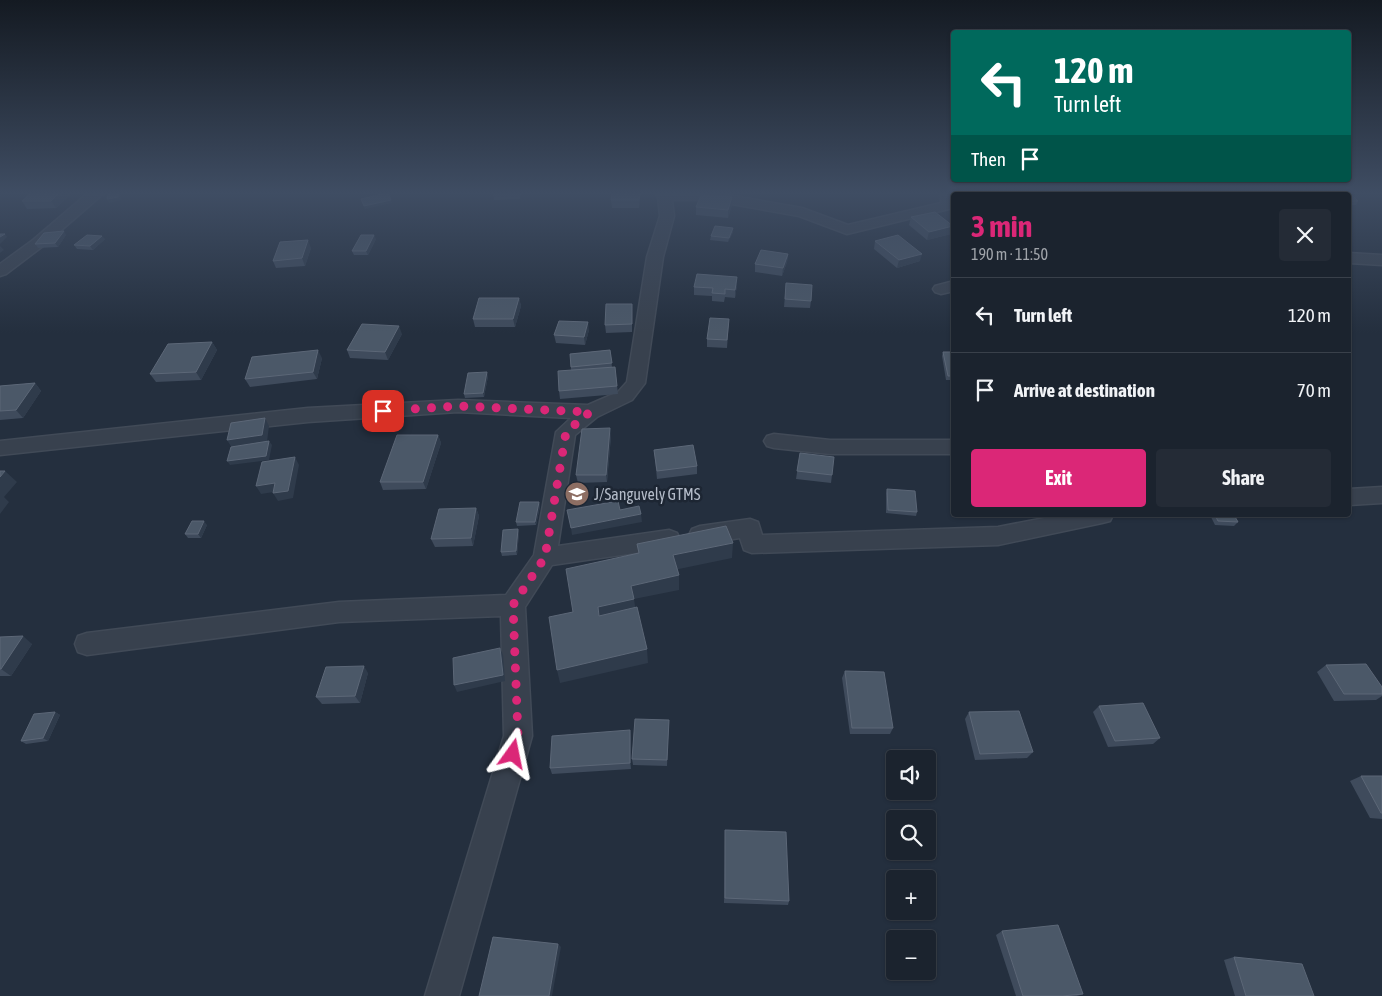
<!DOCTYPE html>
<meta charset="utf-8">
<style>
:root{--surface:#1b232e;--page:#242b36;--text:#f1f3f6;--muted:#a0a4aa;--line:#39404a;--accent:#db2777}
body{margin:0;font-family:"Asap Condensed",sans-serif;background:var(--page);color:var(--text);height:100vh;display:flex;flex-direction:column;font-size:19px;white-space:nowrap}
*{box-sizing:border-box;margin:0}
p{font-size:16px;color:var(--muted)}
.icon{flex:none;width:28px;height:28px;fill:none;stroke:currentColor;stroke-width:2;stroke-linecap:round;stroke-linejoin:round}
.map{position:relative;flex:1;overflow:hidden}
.drawer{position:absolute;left:951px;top:192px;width:400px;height:325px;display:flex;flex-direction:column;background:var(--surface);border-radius:5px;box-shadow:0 1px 4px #0004,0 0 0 1px var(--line)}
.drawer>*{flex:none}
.banner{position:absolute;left:951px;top:30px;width:400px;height:152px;border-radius:5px;box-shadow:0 1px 4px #0004,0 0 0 1px var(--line);background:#00695c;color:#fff;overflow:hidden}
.buttons{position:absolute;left:886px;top:750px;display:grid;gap:10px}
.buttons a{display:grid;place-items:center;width:50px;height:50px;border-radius:5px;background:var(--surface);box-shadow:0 1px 4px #0004,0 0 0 1px var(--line);font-size:25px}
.pin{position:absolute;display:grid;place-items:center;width:42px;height:42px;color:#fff;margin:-21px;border-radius:10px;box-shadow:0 2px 8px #0006}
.me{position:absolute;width:55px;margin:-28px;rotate:12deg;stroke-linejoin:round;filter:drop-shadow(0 0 4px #0008)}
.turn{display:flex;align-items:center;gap:18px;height:105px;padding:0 20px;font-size:22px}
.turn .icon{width:65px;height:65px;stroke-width:2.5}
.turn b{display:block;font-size:35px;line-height:42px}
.then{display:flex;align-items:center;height:48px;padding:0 20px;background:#0003;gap:10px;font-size:19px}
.round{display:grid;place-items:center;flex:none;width:52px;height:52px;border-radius:5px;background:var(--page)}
.summary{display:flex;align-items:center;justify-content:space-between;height:85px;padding:0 20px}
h1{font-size:30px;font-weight:700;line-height:38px;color:var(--accent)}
.button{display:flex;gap:10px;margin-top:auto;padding:10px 20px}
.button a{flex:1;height:58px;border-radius:5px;background:var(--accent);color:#fff;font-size:20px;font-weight:700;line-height:58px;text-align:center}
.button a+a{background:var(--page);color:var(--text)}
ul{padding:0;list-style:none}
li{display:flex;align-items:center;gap:15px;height:75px;padding:0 20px;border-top:1px solid var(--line)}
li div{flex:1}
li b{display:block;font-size:19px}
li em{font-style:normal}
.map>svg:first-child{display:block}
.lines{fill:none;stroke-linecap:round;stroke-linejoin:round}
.street-casing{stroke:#414a57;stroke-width:3}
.street{fill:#38414e;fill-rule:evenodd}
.wall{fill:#3f4b5c}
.shaded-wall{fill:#2f3b4b}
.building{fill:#4b5868;stroke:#5c6777}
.route{stroke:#db2777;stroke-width:9;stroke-dasharray:0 16.2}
.labels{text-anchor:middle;stroke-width:5;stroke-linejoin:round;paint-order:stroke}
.poi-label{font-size:16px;fill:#b4bcc9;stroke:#1d2633;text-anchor:start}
</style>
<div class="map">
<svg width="1382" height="996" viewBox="0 0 1382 996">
<rect width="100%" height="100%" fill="#242f3e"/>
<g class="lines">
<defs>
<g id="street">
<path d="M88 193H104L43 246 6 274 0 276V264L33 240Z"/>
<path d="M655 193H717L802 208 848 225 941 203V193H955V195L953 208 847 234 799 216 709 200H672L674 216 663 257 645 383 632 400 597 417 575 435 558 546 669 530 677 533 680 539 677 545 669 548 552 565 525 607 532 736 459 996H425L504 736 501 616 339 622 87 655 78 652 75 644 78 636 87 633 339 602 506 595 534 555 556 432 571 418 458 412 308 422 0 455V441L308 408 458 400 588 405 618 392 627 382 647 257 660 216 658 197Z"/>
<path d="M1349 253 1382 255V265L1349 263Z"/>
<path d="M954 281V291L941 294 935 292 933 289 935 286Z"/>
<path d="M774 434 830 440H954V454H830L774 448 767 446 764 441 767 436Z"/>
<path d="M1382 487V503L1349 505V489Z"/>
<path d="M1060 515H1113L1110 521 1102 523 998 545 752 553 744 550 740 538 700 544 692 541 689 535 692 529 700 526 750 519 758 522 762 535 998 527Z"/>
</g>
</defs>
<use href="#street" class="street-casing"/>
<use href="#street" class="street"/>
</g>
<g class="wall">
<path d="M493 193H521L520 199 494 200Z"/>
<path d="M1331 193H1350L1358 201 1356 205H1349V195H1330Z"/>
<path d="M71 194 56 208 27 209 22 201Z"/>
<path d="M640 198 639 208H612L611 200Z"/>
<path d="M732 205 728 218 696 215V207Z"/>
<path d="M911 217 953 226 951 234 927 240 909 225Z"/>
<path d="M733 228V232L728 242 710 240 711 236Z"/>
<path d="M66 235 58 247 38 248 35 244Z"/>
<path d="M105 239 93 250 77 249 74 245Z"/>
<path d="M376 239 368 255H354L352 251Z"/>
<path d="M875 241 920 261 897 268 874 249Z"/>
<path d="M311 248 305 266 276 268 273 261Z"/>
<path d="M788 254 787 262 782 276 755 272V264Z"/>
<path d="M786 283 811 301 810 308 784 307Z"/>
<path d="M737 285 735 298 725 297 724 302 712 301V296L694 295V287Z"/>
<path d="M519 298 521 306 515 327H475L473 319Z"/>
<path d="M632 304V332L606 333 605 325Z"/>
<path d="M729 319 727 348 707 347V339Z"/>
<path d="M589 330 585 345 556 343 554 335Z"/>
<path d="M402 334 388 360 350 358 347 350Z"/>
<path d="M212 342 217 350 201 380 156 382 150 374Z"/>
<path d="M610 350 612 367H615L618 394 560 399 559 391 571 370 570 354Z"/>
<path d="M943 352H954V380H946L942 356Z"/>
<path d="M322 358 317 379 250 387 245 379Z"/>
<path d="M488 376 484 397 465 398 464 394Z"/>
<path d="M35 383 41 391 23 418 0 420V386Z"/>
<path d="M438 435 441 443 426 489 383 490 380 482Z"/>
<path d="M611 436 607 482 578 483 576 475Z"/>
<path d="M654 450 697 466V474L657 479Z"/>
<path d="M800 453 832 475 831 483 796 479Z"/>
<path d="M887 489 917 512 916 516 886 513V493Z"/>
<path d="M539 502 540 506 536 525 517 526 516 522Z"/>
<path d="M476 508 479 516 473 546 435 547 431 539Z"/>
<path d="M1210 515H1234L1238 522 1234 526 1215 525Z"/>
<path d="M207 525 201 538H188L185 534Z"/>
<path d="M518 529 519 533 517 555 502 556 501 552Z"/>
<path d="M0 637 32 644 11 676H0Z"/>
<path d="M1326 665 1382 687V696L1376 700 1334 701 1317 672Z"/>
<path d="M845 671 893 728 890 734H850L842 678Z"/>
<path d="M368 673 360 703 322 704 316 697Z"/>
<path d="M1099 706 1160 738 1153 744 1108 747 1093 712Z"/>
<path d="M55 712 60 715 48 741 26 744 21 741Z"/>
<path d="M969 712 1033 752 1027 758 975 760 965 719Z"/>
<path d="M669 720 667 766 633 765 632 759Z"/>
<path d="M631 737V769L552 774 550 768Z"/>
<path d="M1361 776H1382V819L1370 818 1350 781Z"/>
<path d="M725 830 789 901 788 905 724 903Z"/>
<path d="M1002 931 1083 994 1077 996H1016L996 935Z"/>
<path d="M1234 957 1314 996H1235L1224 960Z"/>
</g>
<g class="shaded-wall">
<path d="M59 193H70L71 194 56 208 51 201Z"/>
<path d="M119 193H120L121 196V200L109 203 107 199Z"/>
<path d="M732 197V205L728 218V210Z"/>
<path d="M391 200 392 203 365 209 364 206Z"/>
<path d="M953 226 951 234 927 240 929 232Z"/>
<path d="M733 228V232L728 242 729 238Z"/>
<path d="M64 231 66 235 58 247 55 243Z"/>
<path d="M5 234 7 237 0 244V237Z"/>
<path d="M374 235 376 239 368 255 366 251Z"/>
<path d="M102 236 105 239 93 250 90 246Z"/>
<path d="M308 240 311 248 305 266 302 258Z"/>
<path d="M0 246 4 250 0 253Z"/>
<path d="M788 254 787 262 782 276 783 268Z"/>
<path d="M922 254 920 261 897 268 899 260Z"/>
<path d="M737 277V285L735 298V290Z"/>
<path d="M519 298 521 306 515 327 513 319Z"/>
<path d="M588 322 589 330 585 345 584 337Z"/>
<path d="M399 326 402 334 388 360 385 352Z"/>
<path d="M212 342 217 350 201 380 196 372Z"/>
<path d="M318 350 322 358 317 379 313 372Z"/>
<path d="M487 372 488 376 484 397 483 393Z"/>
<path d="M35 383 41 391 23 418 16 410Z"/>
<path d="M265 418 269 426 267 442 232 448 227 440Z"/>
<path d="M610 428 611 436 607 482 606 475Z"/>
<path d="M438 435 441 443 426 489 423 482Z"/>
<path d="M269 441 272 445 269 460 230 465 227 461Z"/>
<path d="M295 457 299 465 293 498 278 501 273 493Z"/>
<path d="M5 471 17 482 4 497 9 502 0 514V477Z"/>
<path d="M275 483 280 491 261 494 256 486Z"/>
<path d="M539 502 540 506 536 525 535 522Z"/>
<path d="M476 508 479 516 473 546 471 538Z"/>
<path d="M641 514 642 522 572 535 571 528Z"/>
<path d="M204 521 207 525 201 538 198 534Z"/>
<path d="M518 529 519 533 517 555 516 551Z"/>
<path d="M733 543 732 558 674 570 673 555Z"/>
<path d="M679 575V590L634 599 636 613 600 621 598 607 631 586Z"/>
<path d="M23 636 32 644 11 676 1 669Z"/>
<path d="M500 648 503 655 505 681 457 692 454 685Z"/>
<path d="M647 649 648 663 560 683 557 670Z"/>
<path d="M364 666 368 673 360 703 355 696Z"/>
<path d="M55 712 60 715 48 741 43 738Z"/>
<path d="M630 730 631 737V769L630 763Z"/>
<path d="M558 944 561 947 552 996H549Z"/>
</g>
<g class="building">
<path d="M31 193H59L51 201H22Z"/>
<path d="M112 193H119L118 197 107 199 108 194Z"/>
<path d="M386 193H388L391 200 364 206 361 199Z"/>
<path d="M612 193H640L639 200H611Z"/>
<path d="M1113 193H1135L1136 195H1114Z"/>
<path d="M1332 193H1350L1358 201H1349V195H1334Z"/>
<path d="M701 195 732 197 728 210 696 207Z"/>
<path d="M935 212 953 226 929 232 911 217Z"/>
<path d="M715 226 733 228 729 238 711 236Z"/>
<path d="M64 231 55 243 35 244 44 233Z"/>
<path d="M0 234H5L0 237Z"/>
<path d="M87 235 102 236 90 246 74 245Z"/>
<path d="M361 235H374L366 251H352Z"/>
<path d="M898 235 922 254 899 260 875 241Z"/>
<path d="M308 240 302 258 273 261 280 242Z"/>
<path d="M761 250 788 254 783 268 755 264Z"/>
<path d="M697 274 737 277 735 290 725 289V294L712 293 713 288 694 287Z"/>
<path d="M786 283 812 285 811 301 785 299Z"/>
<path d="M479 298H519L513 319H473Z"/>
<path d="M606 304H632V324L605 325Z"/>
<path d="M710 318 729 319 727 340 707 339Z"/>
<path d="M559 321 588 322 584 337 554 335Z"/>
<path d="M362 324 399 326 385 352 347 350Z"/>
<path d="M212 342 196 372 150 374 168 344Z"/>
<path d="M318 350 313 372 245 379 252 357Z"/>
<path d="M610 350 612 363 571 367 570 354Z"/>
<path d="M943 352H954V376H948Z"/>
<path d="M615 367 617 386 559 391 558 371Z"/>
<path d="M487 372 483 393 464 394 468 373Z"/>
<path d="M35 383 16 410 0 411V386Z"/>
<path d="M265 418 262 435 227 440 231 423Z"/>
<path d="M610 428 606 475H576L582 429Z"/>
<path d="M397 435H438L423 482H380Z"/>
<path d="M269 441 266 456 227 461 231 447Z"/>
<path d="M693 445 697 466 657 471 654 450Z"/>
<path d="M800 453 834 457 832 475 797 471Z"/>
<path d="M295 457 288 491 273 493 275 483 256 486 262 462Z"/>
<path d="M0 471H5L0 477Z"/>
<path d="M887 489 915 491 917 512 888 510Z"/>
<path d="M618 501 620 510 639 506 641 514 571 528 567 510Z"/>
<path d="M520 502H539L535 522H516Z"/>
<path d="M476 508 471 538 431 539 439 509Z"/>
<path d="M1215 515H1234L1238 522 1218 521Z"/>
<path d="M192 521H204L198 534H185Z"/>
<path d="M726 526 733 543 673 555 679 575 631 586 634 599 598 607 599 616 637 607 647 649 557 670 549 617 573 612 566 569 639 553 637 544Z"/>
<path d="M518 529 516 551 501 552 503 530Z"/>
<path d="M23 636 1 669H0V637Z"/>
<path d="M500 648 503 675 454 685 453 658Z"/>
<path d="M1366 664 1382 687V694H1344L1326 665Z"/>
<path d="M364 666 355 696 316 697 326 667Z"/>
<path d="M845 671 884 672 893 728H852Z"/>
<path d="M1143 703 1160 738 1115 741 1099 706Z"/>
<path d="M1019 711 1033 752 980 754 969 712Z"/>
<path d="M55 712 43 738 21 741 34 714Z"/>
<path d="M635 719 669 720 667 760 632 759Z"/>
<path d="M630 730V763L550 768 552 736Z"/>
<path d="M1361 776H1382V813H1381Z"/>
<path d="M725 830 786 832 789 901 725 898Z"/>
<path d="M1058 925 1083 994 1062 996H1023L1002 931Z"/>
<path d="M493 937 558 944 549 996H479Z"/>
<path d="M1234 957 1302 964 1314 996H1246Z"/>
</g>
<linearGradient id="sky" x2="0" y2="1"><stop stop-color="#141a22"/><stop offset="0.58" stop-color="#3f4d63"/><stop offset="1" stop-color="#3f4d63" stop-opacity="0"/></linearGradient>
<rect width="1382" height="333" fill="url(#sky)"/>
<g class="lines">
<path class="route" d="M383 411 458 406 590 412 566 432 545 557 513 605 518 736 513 754"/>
</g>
<defs>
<symbol id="school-disc" viewBox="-11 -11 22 22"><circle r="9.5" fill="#8d6e63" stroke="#1d2633"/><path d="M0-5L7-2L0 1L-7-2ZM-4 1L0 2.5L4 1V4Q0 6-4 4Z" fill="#fff"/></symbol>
</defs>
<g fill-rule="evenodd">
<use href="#school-disc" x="563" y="480" width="28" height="28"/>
</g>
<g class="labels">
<g class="poi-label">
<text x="594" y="500">J/Sanguvely GTMS</text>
</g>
</g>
</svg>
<div class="buttons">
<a><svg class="icon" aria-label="sound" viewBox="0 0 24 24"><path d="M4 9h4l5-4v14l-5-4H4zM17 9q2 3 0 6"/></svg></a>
<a><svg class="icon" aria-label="search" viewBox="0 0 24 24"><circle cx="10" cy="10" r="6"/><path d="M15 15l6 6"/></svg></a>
<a>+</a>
<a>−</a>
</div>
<div class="pin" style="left:383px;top:411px;background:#d93025"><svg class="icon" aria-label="arrive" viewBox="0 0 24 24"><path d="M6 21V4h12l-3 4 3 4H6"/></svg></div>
<svg class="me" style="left:513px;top:754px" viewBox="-20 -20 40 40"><path d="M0-17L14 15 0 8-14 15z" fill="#db2777" stroke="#fff" stroke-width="4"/></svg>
<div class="banner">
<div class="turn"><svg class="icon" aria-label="left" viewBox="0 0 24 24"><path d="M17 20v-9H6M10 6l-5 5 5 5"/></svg><div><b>120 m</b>Turn left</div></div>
<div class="then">Then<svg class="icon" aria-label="arrive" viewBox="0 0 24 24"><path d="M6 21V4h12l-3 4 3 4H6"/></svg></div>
</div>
<section class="drawer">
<div class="summary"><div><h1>3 min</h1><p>190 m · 11:50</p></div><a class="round"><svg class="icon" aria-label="close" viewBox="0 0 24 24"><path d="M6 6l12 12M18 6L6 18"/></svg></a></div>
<ul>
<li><svg class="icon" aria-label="left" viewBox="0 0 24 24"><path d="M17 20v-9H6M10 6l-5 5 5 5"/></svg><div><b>Turn left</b></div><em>120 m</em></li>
<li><svg class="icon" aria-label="arrive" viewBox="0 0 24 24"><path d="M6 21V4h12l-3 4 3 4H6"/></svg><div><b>Arrive at destination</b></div><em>70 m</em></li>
</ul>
<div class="button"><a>Exit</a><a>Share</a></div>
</section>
</div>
